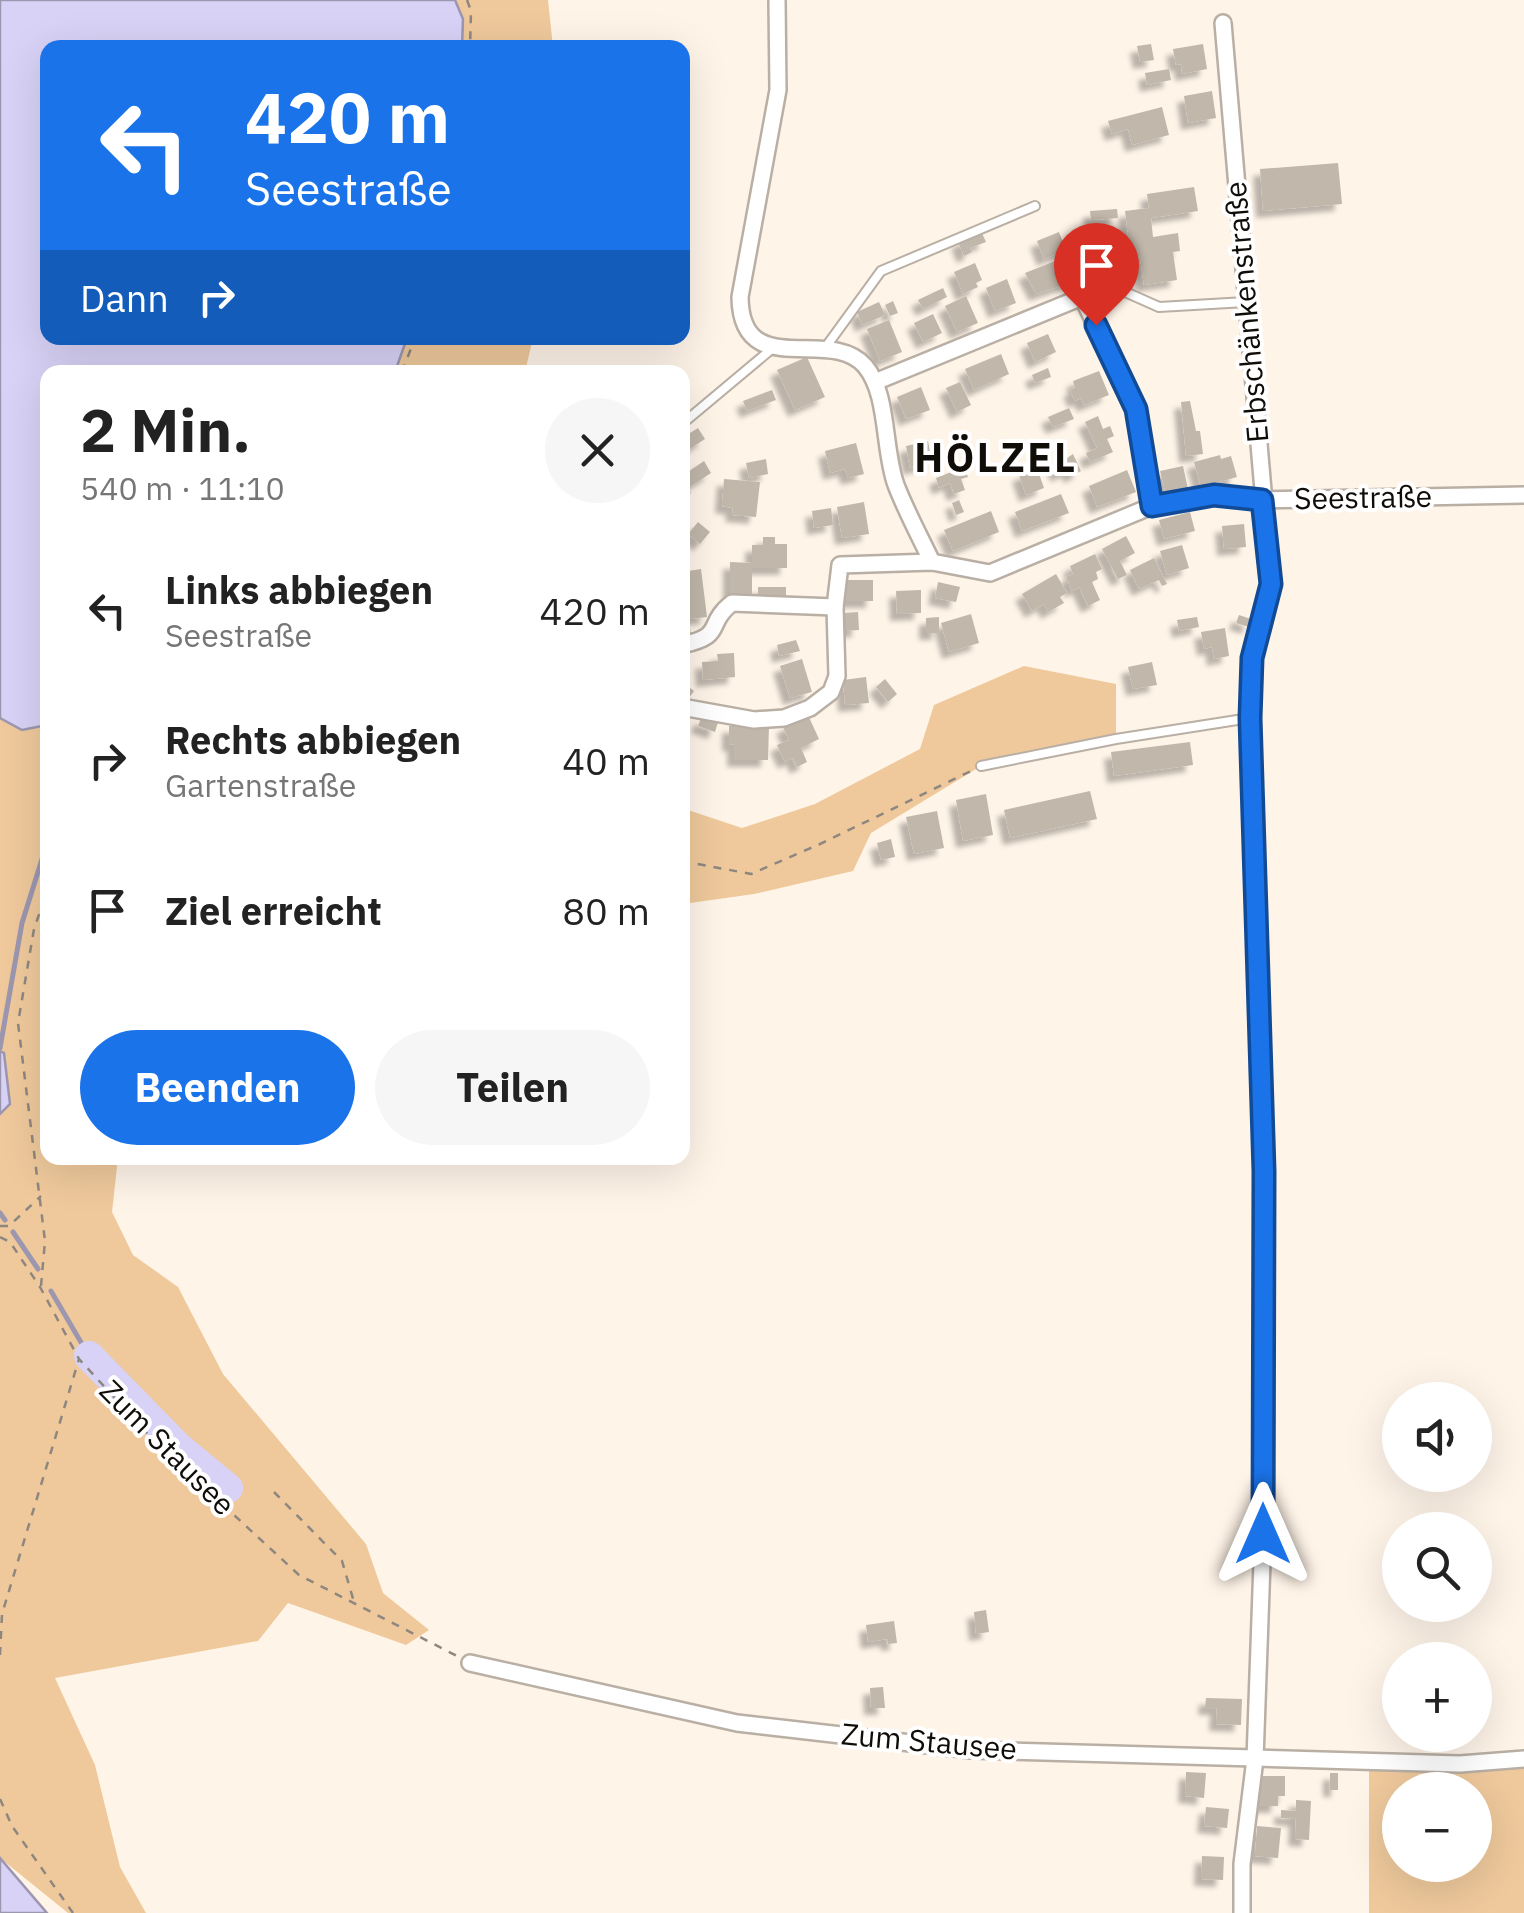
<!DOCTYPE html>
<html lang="de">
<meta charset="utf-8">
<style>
:root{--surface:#fff;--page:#f6f6f6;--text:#222;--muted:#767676;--accent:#1a73e8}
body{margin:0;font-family:"IBM Plex Sans",sans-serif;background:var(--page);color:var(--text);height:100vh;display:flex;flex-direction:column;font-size:38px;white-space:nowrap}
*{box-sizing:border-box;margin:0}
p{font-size:32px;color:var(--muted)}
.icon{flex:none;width:55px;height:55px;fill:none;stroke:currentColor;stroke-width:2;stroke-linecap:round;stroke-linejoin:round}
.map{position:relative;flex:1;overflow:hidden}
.sheet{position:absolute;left:40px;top:365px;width:650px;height:800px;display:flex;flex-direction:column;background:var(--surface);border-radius:20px;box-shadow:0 10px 40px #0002}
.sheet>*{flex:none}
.banner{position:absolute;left:40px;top:40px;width:650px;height:305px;border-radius:20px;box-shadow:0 10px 40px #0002;background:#1a73e8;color:#fff;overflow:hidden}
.buttons{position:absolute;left:1382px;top:1382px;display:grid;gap:20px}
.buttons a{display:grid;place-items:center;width:110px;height:110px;border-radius:50%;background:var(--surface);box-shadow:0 10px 40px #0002;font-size:50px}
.pin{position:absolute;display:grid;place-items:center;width:85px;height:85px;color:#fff;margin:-102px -42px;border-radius:50% 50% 50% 0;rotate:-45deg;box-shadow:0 0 10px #0007}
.pin .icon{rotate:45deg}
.me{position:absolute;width:110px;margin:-55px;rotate:0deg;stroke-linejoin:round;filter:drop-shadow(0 0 8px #0008)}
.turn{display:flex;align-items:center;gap:35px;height:210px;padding:0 40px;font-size:45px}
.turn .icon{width:130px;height:130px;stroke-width:2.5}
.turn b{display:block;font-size:70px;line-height:85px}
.then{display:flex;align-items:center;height:95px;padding:0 40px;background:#0003;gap:20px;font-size:38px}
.round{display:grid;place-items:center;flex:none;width:105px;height:105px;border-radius:52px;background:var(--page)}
.head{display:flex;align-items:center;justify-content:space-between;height:170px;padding:0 40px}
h1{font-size:60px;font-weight:700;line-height:75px}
.action{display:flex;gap:20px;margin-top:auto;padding:20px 40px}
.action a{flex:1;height:115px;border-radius:60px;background:var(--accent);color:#fff;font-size:40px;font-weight:700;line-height:115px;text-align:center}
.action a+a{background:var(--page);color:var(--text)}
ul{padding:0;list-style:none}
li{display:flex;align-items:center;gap:30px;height:150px;padding:0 40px}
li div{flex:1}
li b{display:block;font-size:38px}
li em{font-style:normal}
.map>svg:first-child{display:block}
.green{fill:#efc99c;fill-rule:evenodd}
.water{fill:#d8d2f6;stroke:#9c97af;stroke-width:2.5}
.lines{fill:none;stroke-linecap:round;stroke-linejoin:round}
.stream{stroke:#9c97af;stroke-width:5}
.river{stroke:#d8d2f6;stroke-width:30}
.building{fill:#c1b7ab;filter:url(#shadow)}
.lane-casing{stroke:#b9afa4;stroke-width:12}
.street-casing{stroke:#b9afa4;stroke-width:20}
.path{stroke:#8e877f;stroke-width:2.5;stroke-dasharray:8 8;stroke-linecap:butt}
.lane{stroke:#fff;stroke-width:8}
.street{stroke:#fff;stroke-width:15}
.route-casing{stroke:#114b97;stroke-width:25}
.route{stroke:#1a73e8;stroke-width:18}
.labels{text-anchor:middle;stroke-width:8;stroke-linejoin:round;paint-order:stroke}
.street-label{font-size:30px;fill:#100d09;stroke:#fff}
.district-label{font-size:40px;font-weight:bold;letter-spacing:2.5px;fill:#100d09;stroke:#fff}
</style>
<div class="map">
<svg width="1524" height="1913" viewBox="0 0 1524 1913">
<defs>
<filter id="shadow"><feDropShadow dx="-7" dy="7" stdDeviation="2.5" flood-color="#0004"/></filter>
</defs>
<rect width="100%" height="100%" fill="#fff4e8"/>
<g class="green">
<path d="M455 0H548L553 47H462L463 19Z"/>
<path d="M407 338H533L525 372H395Z"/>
<path d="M1024 666 1116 684V739L981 766 871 833 853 871 754 894 683 904 682 808 742 828 815 804 920 749 934 705Z"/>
<path d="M0 718 22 730 47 725 48 1158H118L112 1212 133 1255 178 1287 223 1374 366 1544 383 1593 429 1630 406 1645 288 1603 258 1641 55 1678 95 1765 120 1867 146 1913H68L0 1858Z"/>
<path d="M1524 1759V1913H1369V1762ZM1400 1790H1475V1865H1400Z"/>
</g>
<g class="water">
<path d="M0 0H455L463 19 462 47 48 48V338H407L395 372H48L47 725 22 730 0 718Z"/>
<path d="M0 1051 4 1053 10 1104 0 1114Z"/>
<path d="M0 1858 47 1913H0Z"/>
</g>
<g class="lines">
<g class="stream">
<path d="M43 726 48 740"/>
<path d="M0 1048 22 923 48 840"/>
<path d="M0 1213 5 1220"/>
<path d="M13 1232 38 1269"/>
<path d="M51 1291 89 1356"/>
</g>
<path class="river" d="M89 1356 177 1446 228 1488"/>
</g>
<g class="building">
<path d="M1151 44 1154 60 1140 62 1137 46Z"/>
<path d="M1203 44 1207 69 1182 74 1181 64 1176 65 1173 49Z"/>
<path d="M1169 69 1171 80 1147 85 1145 73Z"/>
<path d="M1212 91 1216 118 1188 123 1184 96Z"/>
<path d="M1162 107 1169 135 1132 145 1128 129 1112 134 1108 121Z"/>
<path d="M1338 163 1342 204 1263 211 1260 169Z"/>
<path d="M1194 187 1198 211 1151 218 1153 237 1178 233 1180 251 1173 252 1177 280 1144 285 1140 257 1131 258 1125 211 1149 208 1147 194Z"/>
<path d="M1117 209 1118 218 1091 220 1090 211Z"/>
<path d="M981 231 986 242 970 248 972 252 964 256 958 242Z"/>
<path d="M1059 232 1066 250 1044 259 1037 241Z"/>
<path d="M1084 238 1100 277 1086 283 1070 244Z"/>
<path d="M1060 259 1070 283 1036 294 1025 273Z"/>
<path d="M975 263 982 280 976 283 978 287 963 294 954 272Z"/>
<path d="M1007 279 1016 303 995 311 986 288Z"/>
<path d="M943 288 947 297 923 309 918 300Z"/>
<path d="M966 296 978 323 957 332 945 306Z"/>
<path d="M893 301 898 313 890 316 885 305Z"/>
<path d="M879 302 885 315 862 325 857 312Z"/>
<path d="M933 314 942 333 923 342 914 323Z"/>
<path d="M889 320 902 352 880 361 867 329Z"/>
<path d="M1048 334 1056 352 1035 362 1027 343Z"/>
<path d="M1001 354 1009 374 974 390 965 369Z"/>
<path d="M807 357 825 397 795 410 777 370Z"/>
<path d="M1048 368 1051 377 1035 383 1032 375Z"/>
<path d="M1099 371 1109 395 1084 405 1081 398 1075 401 1070 390 1075 388 1073 381Z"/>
<path d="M960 382 971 405 957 412 946 388Z"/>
<path d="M921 387 930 410 906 419 897 397Z"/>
<path d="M772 390 776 400 747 411 743 401Z"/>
<path d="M1190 401 1196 431H1200L1203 454 1186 456 1181 402Z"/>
<path d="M1069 408 1074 419 1053 427 1048 417Z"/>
<path d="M1098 416 1103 429 1110 426 1114 436 1107 439 1113 452 1090 462 1086 453 1097 448 1085 422Z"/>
<path d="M698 428 705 439 682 454V438Z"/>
<path d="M928 441 932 463 910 468 906 446Z"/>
<path d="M856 443 864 474 848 478 845 469 830 473 825 451Z"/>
<path d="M1073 454 1081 471 1071 476 1068 470 1058 475 1054 467Z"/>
<path d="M1220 455 1221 459 1231 456 1237 477 1201 487 1194 462Z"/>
<path d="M766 459 768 474 749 478 746 463Z"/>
<path d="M704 461 711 473 688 488 691 493 682 499V476Z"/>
<path d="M1183 466 1188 489 1166 494 1160 471Z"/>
<path d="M964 467 968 477 961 479 965 490 954 494 950 483 939 488 936 478Z"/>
<path d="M1037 468 1044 488 1026 495 1019 475Z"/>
<path d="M1127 470 1136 492 1097 507 1089 486Z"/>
<path d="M724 479 760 482 756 517 732 515 733 508 722 506Z"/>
<path d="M1061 494 1069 513 1022 531 1015 512Z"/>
<path d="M959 500 964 512 956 515 952 503Z"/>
<path d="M864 502 869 534 842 538 837 507Z"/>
<path d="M831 508 833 525 814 528 812 511Z"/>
<path d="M991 511 999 532 953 551 944 530Z"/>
<path d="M1190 512 1195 531 1164 539 1159 520Z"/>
<path d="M698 522 710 532 700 544 688 534Z"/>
<path d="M1244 524 1246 547 1224 549 1222 526Z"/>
<path d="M1126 536 1135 553 1120 561 1127 575 1118 579 1102 549Z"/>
<path d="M763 537H775V544H787V568H752V598H730V562L752 563V545H763Z"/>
<path d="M1182 545 1189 568 1167 575 1160 551Z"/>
<path d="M1095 554 1102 569 1096 572 1098 579 1092 582 1100 600 1088 606 1079 587 1072 591 1066 577 1073 574 1070 566Z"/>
<path d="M1154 558 1167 584 1162 586 1159 580 1139 589 1130 570Z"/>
<path d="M701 569 707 617 689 619 691 636 682 637V572Z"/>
<path d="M1056 574 1067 593 1060 597 1064 603 1048 612 1044 604 1032 611 1022 594Z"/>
<rect x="846" y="580" width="27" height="21"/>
<path d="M938 582 960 587 956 602 935 598Z"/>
<path d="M758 587H786V601L758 600Z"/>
<path d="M921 590V613L897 614 896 591Z"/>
<path d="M858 612 859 630 843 631V613Z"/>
<path d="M971 614 979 643 949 652 941 623Z"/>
<path d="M1239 615 1251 619 1249 627 1236 623Z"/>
<path d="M939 617V633H926V618Z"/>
<path d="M1197 617 1199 627 1179 631 1177 620Z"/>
<path d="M1225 628 1229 656 1214 659 1212 647 1204 649 1201 632Z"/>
<path d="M796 640 800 651 779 656 777 645Z"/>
<path d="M734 653 735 677 703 680 702 662 718 661 717 654Z"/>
<path d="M802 659 812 692 790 698 780 666Z"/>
<path d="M1152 662 1157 685 1133 689 1128 667Z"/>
<path d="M866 677 869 703 845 705 843 680Z"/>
<path d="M885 679 897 694 888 702 876 687Z"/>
<path d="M684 683 694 691 687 701 682 697Z"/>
<path d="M808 715 819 739 801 748 807 762 797 767 793 758 785 762 777 745 789 740 783 727Z"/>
<path d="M701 718 718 722 715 732 698 726Z"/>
<path d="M729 726H769L768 760H734V744L729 745Z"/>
<path d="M1190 742 1193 765 1114 776 1111 752Z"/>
<path d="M1090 791 1097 819 1010 838 1004 810Z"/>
<path d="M986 794 993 835 963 841 956 800Z"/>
<path d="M937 811 944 848 914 854 906 817Z"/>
<path d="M891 839 895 857 881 860 877 843Z"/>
<path d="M986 1610 989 1632 976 1634 974 1612Z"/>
<path d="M894 1621 897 1643 888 1644 887 1639 868 1642 866 1625Z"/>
<path d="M883 1687 885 1708H871L870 1688Z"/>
<path d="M1206 1698 1242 1699 1241 1725 1216 1724 1217 1708H1205Z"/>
<path d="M1186 1772 1206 1773 1204 1798 1185 1796Z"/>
<rect x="1330" y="1773" width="8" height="17"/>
<path d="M1258 1776H1285V1796H1278V1806H1257Z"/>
<path d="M1296 1800 1311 1801 1309 1840 1295 1839 1296 1819 1281 1818V1810L1296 1811Z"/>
<path d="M1206 1807 1229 1809 1227 1828 1204 1826Z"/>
<path d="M1257 1826 1281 1828 1278 1858 1255 1856Z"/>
<path d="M1202 1856 1224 1857 1223 1880 1201 1879Z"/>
</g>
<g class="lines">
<defs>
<g id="lane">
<path d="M1082 297 1123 291 1159 307 1246 302"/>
<path d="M825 348 881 271 1035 206"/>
<path d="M682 424 774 347"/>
<path d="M981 766 1116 739 1250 718"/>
</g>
<g id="street">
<path d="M777 0 778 90 740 297C741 383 830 325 865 366 889 394 883 450 896 485 906 511 920 537 932 562"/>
<path d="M1223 23 1271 584 1252 657 1250 718 1264 1171 1263 1534 1255 1759 1242 1864V1913"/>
<path d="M875 382 1082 297 1136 409 1152 506"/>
<path d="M682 645C727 635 704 625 732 603L835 607"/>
<path d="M682 707 754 720 784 718 810 708 831 692 837 676 835 607 840 565 932 562 990 573 1152 506 1214 495 1262 500 1524 495"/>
<path d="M470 1663 737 1723 971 1750 1460 1764 1524 1759"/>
</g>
</defs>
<use href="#lane" class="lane-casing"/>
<use href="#street" class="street-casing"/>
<g class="path">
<path d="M467 0 471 11 470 48"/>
<path d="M402 372 415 338"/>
<path d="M682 861 751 874 820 844 971 771"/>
<path d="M0 1226H9L41 1196"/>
<path d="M0 1237 10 1242 40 1287 79 1359 157 1444 299 1575 457 1656"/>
<path d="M41 1286 45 1241 18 1023 34 929 48 888"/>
<path d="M274 1492 342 1561 354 1602"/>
<path d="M0 1655 2 1614 79 1359"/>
<path d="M0 1799 12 1826 73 1913"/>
</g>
<use href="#lane" class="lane"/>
<use href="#street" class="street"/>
</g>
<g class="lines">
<defs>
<path id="route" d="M1096 325 1136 409 1152 506 1214 495 1262 500 1271 584 1252 658 1250 718 1264 1171 1263 1534"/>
</defs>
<use href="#route" class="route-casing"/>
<use href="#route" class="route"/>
</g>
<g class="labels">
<g class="street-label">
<text transform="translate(1247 312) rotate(-95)" y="10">Erbschänkenstraße</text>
<text transform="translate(1363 498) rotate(-1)" y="10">Seestraße</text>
<text transform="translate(167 1448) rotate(45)" y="10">Zum Stausee</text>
<text transform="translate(929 1742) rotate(5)" y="10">Zum Stausee</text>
</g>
<g class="district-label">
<text x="996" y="472">HÖLZEL</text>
</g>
</g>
</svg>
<div class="buttons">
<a><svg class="icon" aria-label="sound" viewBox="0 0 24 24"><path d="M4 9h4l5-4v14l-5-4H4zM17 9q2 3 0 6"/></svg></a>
<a><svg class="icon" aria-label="search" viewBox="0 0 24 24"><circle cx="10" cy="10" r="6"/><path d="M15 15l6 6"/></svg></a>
<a>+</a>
<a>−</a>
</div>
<div class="pin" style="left:1096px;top:325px;background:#d93025"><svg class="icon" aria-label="arrive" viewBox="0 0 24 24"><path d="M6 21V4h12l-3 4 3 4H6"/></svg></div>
<svg class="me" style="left:1263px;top:1534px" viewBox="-20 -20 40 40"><path d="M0-17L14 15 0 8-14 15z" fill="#1a73e8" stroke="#fff" stroke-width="4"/></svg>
<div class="banner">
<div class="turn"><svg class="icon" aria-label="left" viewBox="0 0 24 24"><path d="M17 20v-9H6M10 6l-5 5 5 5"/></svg><div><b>420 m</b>Seestraße</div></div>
<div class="then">Dann<svg class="icon" aria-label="right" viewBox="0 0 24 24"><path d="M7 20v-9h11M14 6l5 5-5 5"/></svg></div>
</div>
<section class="sheet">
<div class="head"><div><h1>2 Min.</h1><p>540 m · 11:10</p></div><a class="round"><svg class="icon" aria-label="close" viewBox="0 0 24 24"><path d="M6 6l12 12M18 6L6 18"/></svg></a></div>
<ul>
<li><svg class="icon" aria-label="left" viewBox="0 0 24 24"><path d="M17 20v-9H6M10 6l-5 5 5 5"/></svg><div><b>Links abbiegen</b><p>Seestraße</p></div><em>420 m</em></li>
<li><svg class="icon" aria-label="right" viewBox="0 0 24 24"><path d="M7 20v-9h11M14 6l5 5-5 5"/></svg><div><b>Rechts abbiegen</b><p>Gartenstraße</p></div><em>40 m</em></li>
<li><svg class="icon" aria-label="arrive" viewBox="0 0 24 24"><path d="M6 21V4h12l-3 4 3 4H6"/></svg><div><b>Ziel erreicht</b></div><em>80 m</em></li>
</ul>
<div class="action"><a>Beenden</a><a>Teilen</a></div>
</section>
</div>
